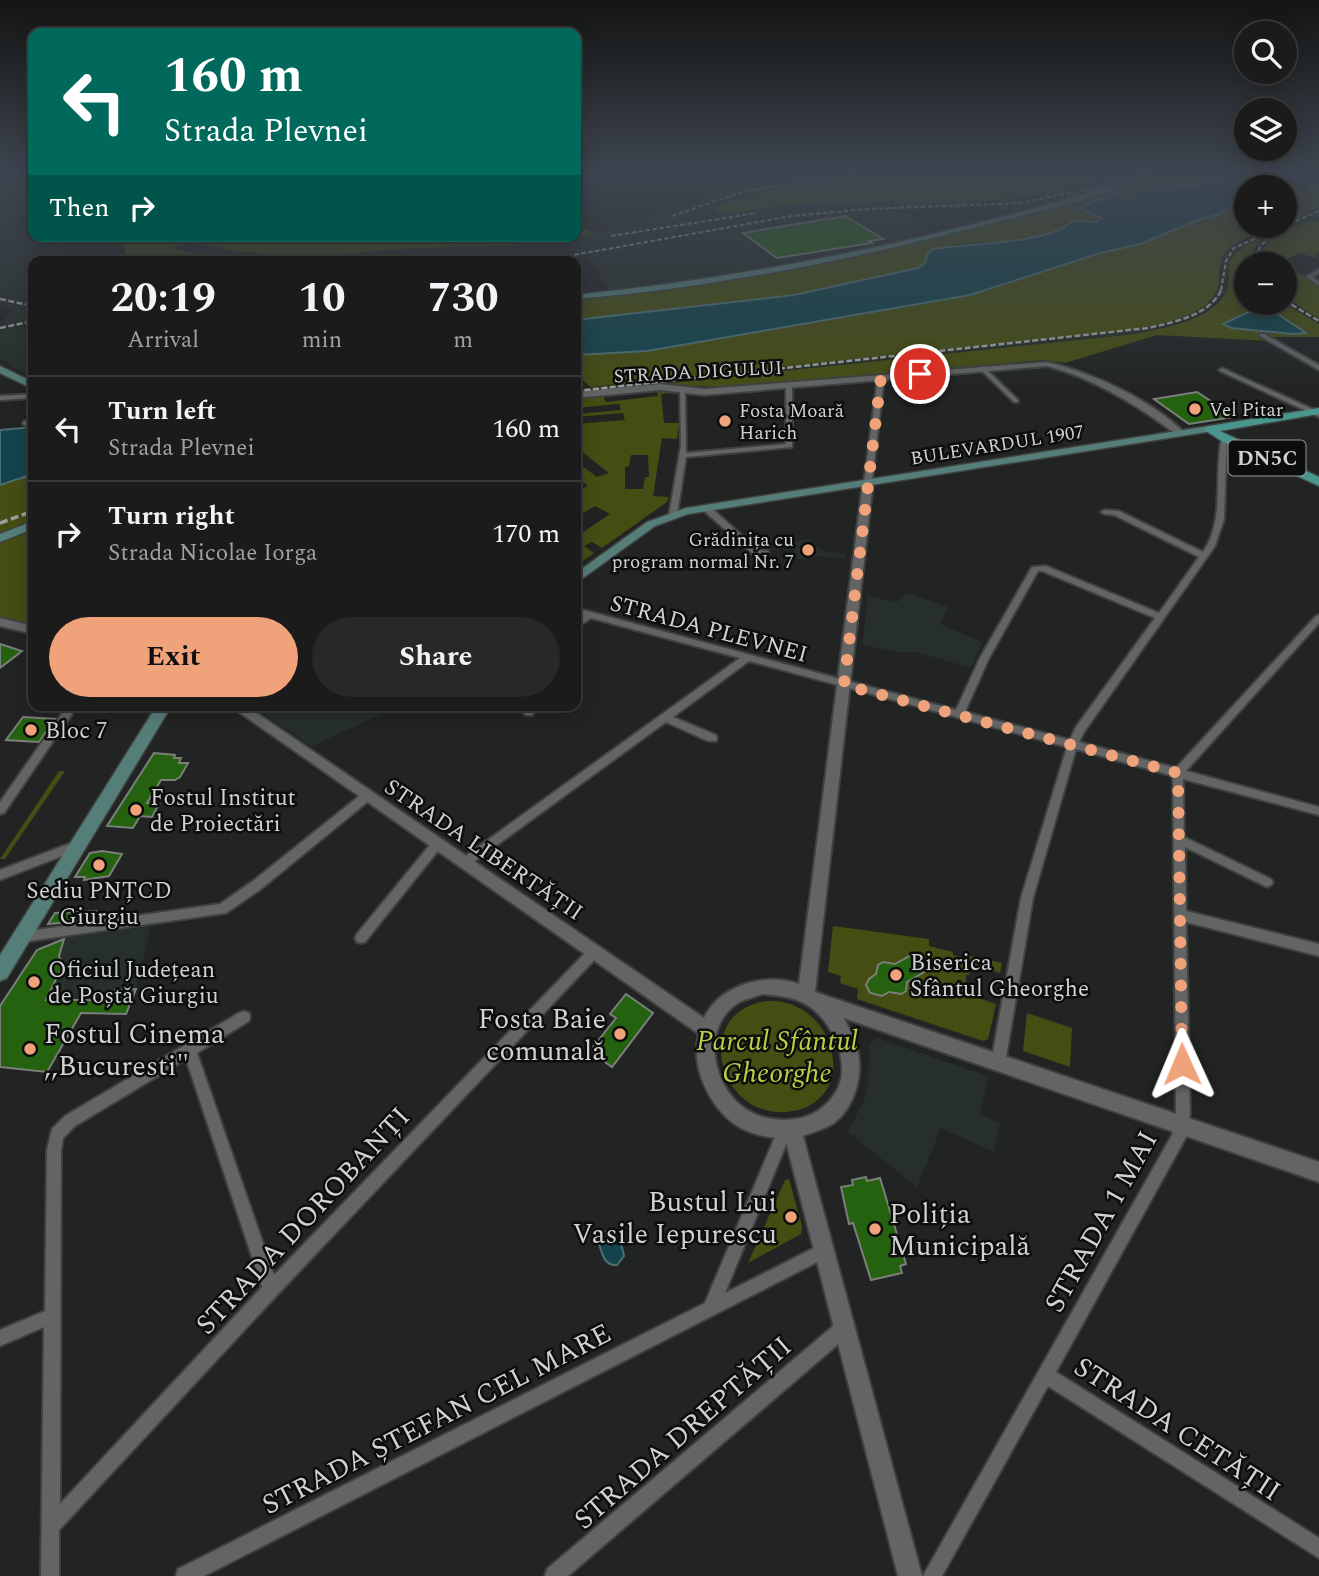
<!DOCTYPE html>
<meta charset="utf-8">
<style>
:root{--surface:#1a1b1a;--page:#272827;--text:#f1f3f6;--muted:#9fa1a2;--line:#383939;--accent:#f0a27a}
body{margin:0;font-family:Spectral,serif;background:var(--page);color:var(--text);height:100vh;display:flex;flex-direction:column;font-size:26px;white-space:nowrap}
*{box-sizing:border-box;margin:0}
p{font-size:23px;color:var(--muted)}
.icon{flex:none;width:38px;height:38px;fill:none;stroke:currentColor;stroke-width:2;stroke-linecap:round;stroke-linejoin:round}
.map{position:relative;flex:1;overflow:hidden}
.details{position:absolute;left:28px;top:256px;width:553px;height:455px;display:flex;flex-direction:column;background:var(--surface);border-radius:14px;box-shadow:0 4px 18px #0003,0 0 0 2px var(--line)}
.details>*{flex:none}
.banner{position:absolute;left:28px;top:28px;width:553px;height:214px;border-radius:14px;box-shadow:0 4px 18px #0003,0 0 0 2px var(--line);background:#00695c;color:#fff;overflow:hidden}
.fabs{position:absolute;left:1234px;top:21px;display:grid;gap:14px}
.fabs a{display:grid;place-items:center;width:63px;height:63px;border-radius:50%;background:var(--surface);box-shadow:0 4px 18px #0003,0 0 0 2px var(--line);font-size:35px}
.pin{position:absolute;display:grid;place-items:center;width:60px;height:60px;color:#fff;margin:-30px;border:4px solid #fff;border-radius:50%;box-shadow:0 2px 7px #0007}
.me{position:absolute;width:77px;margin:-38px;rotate:359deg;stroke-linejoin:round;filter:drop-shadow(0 0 5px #0008)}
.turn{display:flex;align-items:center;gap:24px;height:147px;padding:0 21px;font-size:32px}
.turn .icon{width:91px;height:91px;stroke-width:2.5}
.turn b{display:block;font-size:49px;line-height:60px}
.then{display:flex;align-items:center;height:66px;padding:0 21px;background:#0003;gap:14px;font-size:26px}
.eta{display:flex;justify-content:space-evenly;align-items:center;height:119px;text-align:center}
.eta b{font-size:42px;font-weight:700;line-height:49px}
.primary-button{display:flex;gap:14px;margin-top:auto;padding:14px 21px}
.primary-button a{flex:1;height:80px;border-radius:42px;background:var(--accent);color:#111;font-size:28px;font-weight:700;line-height:80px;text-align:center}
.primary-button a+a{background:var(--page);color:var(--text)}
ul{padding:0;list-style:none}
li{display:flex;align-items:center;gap:21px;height:105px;padding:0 21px;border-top:2px solid var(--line)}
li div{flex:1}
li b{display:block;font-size:26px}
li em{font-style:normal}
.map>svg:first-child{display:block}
.built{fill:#262f2a}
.green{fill:#454d13;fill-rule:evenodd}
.water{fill:#14444b;stroke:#4c6f73;stroke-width:2}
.building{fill:#246210;stroke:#7c7e7b;stroke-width:2}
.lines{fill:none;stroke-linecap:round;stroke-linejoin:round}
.minor-casing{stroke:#3e413f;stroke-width:4}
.tertiary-casing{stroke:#3e413f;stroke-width:4}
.secondary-casing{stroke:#3e413f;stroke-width:3}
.primary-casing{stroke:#3e413f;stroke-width:3}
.minor{fill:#626564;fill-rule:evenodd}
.tertiary{fill:#626564;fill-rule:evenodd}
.secondary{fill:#567e79;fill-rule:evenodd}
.primary{fill:#49968f;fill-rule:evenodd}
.rail-far2{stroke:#9d9f9e;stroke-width:2;stroke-dasharray:4.5 2.5;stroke-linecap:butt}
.rail-far1{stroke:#9d9f9e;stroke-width:2.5;stroke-dasharray:6 2.5;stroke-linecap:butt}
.rail{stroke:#9d9f9e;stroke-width:3.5;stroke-dasharray:8 3.5;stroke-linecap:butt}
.route{stroke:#f0a27a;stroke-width:12;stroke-dasharray:0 21.6}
.poi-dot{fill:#f0a27a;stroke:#0c0d0d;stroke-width:2.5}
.labels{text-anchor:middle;stroke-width:5;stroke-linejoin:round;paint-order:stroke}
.far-street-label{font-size:19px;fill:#d0d2d1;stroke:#0c0d0d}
.far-poi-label{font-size:19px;fill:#d0d2d1;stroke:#0c0d0d;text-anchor:start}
.shield{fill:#0c0d0d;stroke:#959796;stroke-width:2}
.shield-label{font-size:21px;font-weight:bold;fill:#d0d2d1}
.street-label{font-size:23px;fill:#d0d2d1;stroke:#0c0d0d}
.poi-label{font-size:23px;fill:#d0d2d1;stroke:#0c0d0d;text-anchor:start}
.near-poi-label{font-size:28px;fill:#d0d2d1;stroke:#0c0d0d;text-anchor:end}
.near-park-label{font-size:28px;font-style:italic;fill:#bcce46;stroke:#0c0d0d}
.near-street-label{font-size:28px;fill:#d0d2d1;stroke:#0c0d0d}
</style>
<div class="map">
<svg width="1319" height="1576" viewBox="0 0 1319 1576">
<rect width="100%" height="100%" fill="#222423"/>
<g class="built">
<path d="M0 173H33V236H66V261H33V323L0 329V321H4L12 309 0 304Z"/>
<path d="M819 173H883L758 193 721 215 775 206 834 202 1049 193 1110 173H1140L1080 202 1003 211 981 202 958 210H905L930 230 907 242 783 267 609 290 588 255 550 261H219L169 249 194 241 233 251 307 257 401 249 513 245 596 234 702 200 714 192Z"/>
<path d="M1319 208V218L1259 256V264H1251V254L1263 237 1235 251 1229 261 1225 292 1209 309 1186 320 1153 330 1135 334 595 391 591 387 1130 330 1160 323 1202 307 1219 282 1221 259 1231 247Z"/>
<path d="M33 325V379L0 358V330Z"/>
<path d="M809 539 823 551 846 554 845 559 820 556 799 560 789 543Z"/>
<path d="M907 593 948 607 940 624 982 642 971 668 916 652H898L863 645 867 596 897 602Z"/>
<path d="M278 705H370L379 715 312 746 265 715Z"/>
<path d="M151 926 136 989 126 1014 0 1013V1006L25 965 28 964 41 946 54 943 53 939Z"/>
<path d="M877 1038 988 1076 980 1114 1000 1123 994 1152 941 1128 917 1187 848 1132 864 1100 868 1083 869 1044Z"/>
</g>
<g class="green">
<path d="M883 173C905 173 928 171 950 173 966 175 988 183 1004 173H1110L1049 193 981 202H834L775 206 721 215 714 207 758 193Z"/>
<path d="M1153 173H1207L1211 179 1202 185 1143 189 1131 196 1115 194 1082 209 1102 218 1095 222 1072 221C1050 247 991 239 960 244 949 246 938 250 928 253L926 263 918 268 794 295 576 320V299C615 295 653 289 692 283 849 262 1004 229 1153 173Z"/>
<path d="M1319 182V208L1285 224V198L1294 196Z"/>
<path d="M1244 194 1246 226H1282C1265 233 1241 236 1227 250 1217 260 1221 273 1218 286 1210 318 1157 324 1130 330L591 387 576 375V355L647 351 970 295 1097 254 1143 243 1198 220 1216 215 1241 201 1239 198Z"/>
<path d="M1312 220 1319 222V252L1315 255 1319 259 1299 253 1287 259 1299 273 1319 284V319L1285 297 1284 264H1259C1260 237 1290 229 1312 220Z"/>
<path d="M576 224 596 234 513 245 401 249 307 257 233 251 194 241 171 248 219 261H126L123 236H576Z"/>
<path d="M1264 237 1253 250 1251 264H1246V303H1284L1319 324V337H1262L1269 341 1157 335 1065 363 1044 360 722 387 659 385 595 391 1135 334C1161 328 1198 323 1218 303 1245 274 1204 261 1264 237Z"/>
<path d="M669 390 676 393 661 394 664 423H679L677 439 662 438 653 496 669 497 667 502 602 548 592 542 584 546 594 553 576 566V537L610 514 595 506 576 517V491L588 486 576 476V461L597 477 609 473 576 447V424L625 420 623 413 576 417V414L621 410 619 404 576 408V399L603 396 606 402 658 396 657 391ZM631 455H648L649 477H645L643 489H625V467L629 466Z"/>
<path d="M33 474V523L0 535V485Z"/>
<path d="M33 531V630L0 622V543Z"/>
<path d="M59 771H65L5 859H0Z"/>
<path d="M833 926 929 939V946L953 952V955L964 957 965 955 1002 963 1000 973 972 964 969 975H966V994L996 1004 988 1039 983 1041 857 999 858 989 840 983 841 976 828 972ZM912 954 917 958 922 956 928 962 923 966 926 971 906 982V991L901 994C888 992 878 997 870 994L866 985 878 973V965L883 962 892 965Z"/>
<path d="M767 1001C835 997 862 1098 793 1111 720 1125 688 1012 767 1001Z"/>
<path d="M1027 1013 1072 1028 1070 1067 1023 1051Z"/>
<path d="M789 1179 802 1226 801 1234 748 1263 785 1180Z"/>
</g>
<g class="water">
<path d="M1207 173H1301L1273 187H1246V194L1239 197 1241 201 1216 215 1198 220 1143 243 1097 254 970 295 647 351 576 355V320L794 295 918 268 925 263 928 253 933 249C965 243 1053 244 1072 221L1095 222 1102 218 1081 209 1082 206 1115 194 1131 196 1143 189 1202 185 1211 179Z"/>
<path d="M1255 309 1273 311 1306 333 1292 334 1231 328 1223 324Z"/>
<path d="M33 424V474L0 485V430L23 428Z"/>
<path d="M600 1231C615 1231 622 1243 624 1256L617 1265C602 1266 602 1250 597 1238Z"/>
</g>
<g class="building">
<path d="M845 216 883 239 869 241 872 243 777 258 743 233Z"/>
<path d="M1197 392 1211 401 1234 417 1189 424 1154 399Z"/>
<path d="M0 644 22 651 0 668Z"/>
<path d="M23 717 55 719 39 742 6 740Z"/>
<path d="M154 753 175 755 174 758H181L179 763H188L180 777 175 780H161L147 803 159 804 152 817 140 816 133 828 107 826Z"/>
<path d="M102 851 122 854 109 876 84 880 85 877H75L90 853Z"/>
<path d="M96 911 97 919 48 924 55 913Z"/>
<path d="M64 939 59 956 64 969 58 975 46 1000H111L115 990 136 989 126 1014 81 1013 47 1072 0 1067V1006L37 950Z"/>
<path d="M913 954 926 971 907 982 906 991 901 994 889 992 882 996 870 993 866 985 869 979 876 974 878 965 883 962 895 964Z"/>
<path d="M626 994 653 1013 612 1067 590 1051 616 1018 610 1014Z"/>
<path d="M866 1177 867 1181 880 1178 906 1264 900 1266 902 1273 871 1280 853 1223 849 1224 841 1187 853 1185 852 1180Z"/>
</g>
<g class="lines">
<defs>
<g id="minor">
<path d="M1319 269V273L1313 277 1319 282V286L1306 277Z"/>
<path d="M1260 334H1264L1319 365V370L1260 336Z"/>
<path d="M980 367H984L1018 400V402H1014L980 369Z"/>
<path d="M1222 368 1319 412V417L1220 371 1219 370Z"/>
<path d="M881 375 884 377 872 482 868 484 864 482 878 377Z"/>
<path d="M789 382 792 384V447L686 457 677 515 676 517H670L669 515 681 445 680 388 685 389 686 453 786 444V384Z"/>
<path d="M33 394V398L0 400V396Z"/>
<path d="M25 421 33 424V429L23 424V422Z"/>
<path d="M1222 437 1227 438 1224 519 1215 546 1084 732 1079 742 1176 768 1316 616 1319 615V623L1186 771 1319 807V815L1183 779 1184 837 1271 879 1273 882 1271 885 1267 887 1263 885 1185 847 1186 911 1319 944V956L1186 922 1190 1114 1186 1137 1056 1372 1319 1538V1558L1048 1386 942 1576H923L1172 1135 1176 1114 1173 776 1076 749 1033 898 1005 1063 1003 1068 998 1070 993 1068 991 1063 1021 898 1067 747 749 661 673 717 716 735 717 738 716 741H708L666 722 468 866 464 868 460 866 458 863 460 860 740 658 591 618 576 628V621L582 616 576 614V608L956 710 980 658 1032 567 1046 566 1159 613 1199 557 1114 515 1105 514 1101 512 1105 510 1119 511 1203 552C1226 519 1213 474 1222 437ZM1038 571H1042L1155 618 1076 727 1070 740 965 712 989 658Z"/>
<path d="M703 506H709L758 550 768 551V555L753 554 703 510Z"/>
<path d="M68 705H78L4 813 0 814V802Z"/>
<path d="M513 705H526L534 712 532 715H526Z"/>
<path d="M367 792 371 793 372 796 371 799 261 889 226 913 22 942 18 941 16 937 18 933 22 932 220 904 253 881 363 793Z"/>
<path d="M437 839 441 841 443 844 441 847 365 942 361 943 357 942 355 938 357 934 433 841Z"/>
<path d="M79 840 83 842 85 845 83 848 0 880V870Z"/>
<path d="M594 946 598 948 600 952 598 956 277 1295 59 1530V1576H41L44 1327 0 1346V1330L45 1311 47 1150 52 1129 65 1116 239 1013 244 1011 249 1013 250 1017 249 1021 197 1053 274 1275 590 948ZM186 1059 262 1287 60 1504 61 1150 63 1138 75 1126Z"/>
<path d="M785 1123 790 1125 792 1130 725 1293 824 1243 829 1246 832 1251 829 1256 204 1576H176L178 1569 705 1303 780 1125Z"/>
<path d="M844 1320 850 1322 852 1328 850 1334 568 1576H545L547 1569 838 1322Z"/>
</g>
<g id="tertiary">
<path d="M1047 362C1093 373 1150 399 1185 433L1177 435C1137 405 1095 379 1047 366L704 395 660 390 576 398V392L660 384 704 389Z"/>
<path d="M868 479 873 482 815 992 1319 1162V1182L844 1018C848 1027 855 1038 857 1048 864 1074 855 1107 834 1123 825 1129 812 1132 803 1136L922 1576H898L785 1138C767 1138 748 1134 733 1123 708 1104 690 1064 699 1034L229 705H245L704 1018C720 984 767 972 799 984L863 482ZM763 994C781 996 798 997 813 1009 835 1027 853 1069 834 1095 822 1112 805 1120 784 1120 771 1119 761 1118 749 1111 713 1091 699 1028 738 1003 745 999 755 997 763 994Z"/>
<path d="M0 618 33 626V634L0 626Z"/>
</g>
<g id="secondary">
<path d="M1142 173H1152C1109 197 1048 209 1000 221 861 258 719 287 576 299V295C711 281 843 257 974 224 1031 209 1088 195 1142 173Z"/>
<path d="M0 366 33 382V389L0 373Z"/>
<path d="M1209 426 1213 427V431L688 514 655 526 576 583V573L647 522 686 508Z"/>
<path d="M33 521V529L0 542V534Z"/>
<path d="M157 705H172L7 978 0 981V955Z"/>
</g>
<path id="primary" d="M1319 408V414L1220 431 1319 477V486L1223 442 1203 429 1209 426Z"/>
</defs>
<use href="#minor" class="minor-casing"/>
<use href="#tertiary" class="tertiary-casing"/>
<use href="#secondary" class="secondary-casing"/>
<use href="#primary" class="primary-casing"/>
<use href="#minor" class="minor"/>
<use href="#tertiary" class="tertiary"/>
<use href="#secondary" class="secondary"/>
<use href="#primary" class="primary"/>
<g class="rail-far2">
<path d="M672 216 742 192 862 173"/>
<path d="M611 236 757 213"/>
<path d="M540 261 792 216 867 209 1020 203 1094 188 1131 173"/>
<path d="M1255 264 1260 246 1272 236"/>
<path d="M1221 290 1226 261 1234 248 1319 211"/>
</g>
<g class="rail-far1">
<path d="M0 299 33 306"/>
<path d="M1284 300 1319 321"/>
<path d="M0 328 33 321"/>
<path d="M576 391 1148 328C1173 322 1211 316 1222 288"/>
</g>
<path class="rail" d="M0 523 33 511"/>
</g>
<linearGradient id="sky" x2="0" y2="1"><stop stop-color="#131413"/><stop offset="0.44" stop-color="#3e4550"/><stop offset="1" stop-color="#3e4550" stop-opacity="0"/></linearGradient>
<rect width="1319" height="394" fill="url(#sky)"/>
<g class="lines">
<path class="route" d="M920 374 881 377 844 685 1178 773 1182 1064"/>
</g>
<g class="poi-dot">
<circle cx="1195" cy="409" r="7"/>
<circle cx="725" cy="421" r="7"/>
<circle cx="808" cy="550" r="7"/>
<circle cx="31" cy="730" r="7"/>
<circle cx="136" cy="810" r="7"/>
<circle cx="99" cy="865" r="7"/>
<circle cx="896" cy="975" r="7"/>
<circle cx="34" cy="982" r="7"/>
<circle cx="620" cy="1034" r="7"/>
<circle cx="30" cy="1049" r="7"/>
<circle cx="791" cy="1217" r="7"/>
<circle cx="875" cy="1229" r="7"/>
</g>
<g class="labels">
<g class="far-street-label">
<text transform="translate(698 371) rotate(-3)" y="7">STRADA DIGULUI</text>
<text transform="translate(997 444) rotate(-9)" y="7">BULEVARDUL 1907</text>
</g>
<g class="far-poi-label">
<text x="1209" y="416">Vel Pitar</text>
<text x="739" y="417">Fosta Moară<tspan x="739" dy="22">Harich</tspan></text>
<text x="794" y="546" text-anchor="end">Grădinița cu<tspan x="794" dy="22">program normal Nr. 7</tspan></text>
</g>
<rect class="shield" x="1228.5" y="440.5" width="77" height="35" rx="5"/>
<g class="shield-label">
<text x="1267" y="465">DN5C</text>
</g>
<g class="street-label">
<text transform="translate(709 628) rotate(15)" y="8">STRADA PLEVNEI</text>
<text transform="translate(484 849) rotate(34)" y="8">STRADA LIBERTĂȚII</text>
</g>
<g class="poi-label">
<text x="45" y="738">Bloc 7</text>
<text x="150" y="805">Fostul Institut<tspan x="150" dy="26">de Proiectări</tspan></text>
<text x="99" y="898" text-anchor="middle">Sediu PNȚCD<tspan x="99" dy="26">Giurgiu</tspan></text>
<text x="910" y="970">Biserica<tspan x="910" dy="26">Sfântul Gheorghe</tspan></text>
<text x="48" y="977">Oficiul Județean<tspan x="48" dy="26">de Poștă Giurgiu</tspan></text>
</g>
<g class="near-poi-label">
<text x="606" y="1028">Fosta Baie<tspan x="606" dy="32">comunală</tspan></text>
<text x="44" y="1043" text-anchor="start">Fostul Cinema<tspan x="44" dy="32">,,Bucuresti"</tspan></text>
<text x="777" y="1211">Bustul Lui<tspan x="777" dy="32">Vasile Iepurescu</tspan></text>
<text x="889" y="1223" text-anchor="start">Poliția<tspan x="889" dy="32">Municipală</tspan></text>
</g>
<g class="near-park-label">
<text x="777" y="1050">Parcul Sfântul<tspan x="777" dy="32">Gheorghe</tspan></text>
</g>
<g class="near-street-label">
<text transform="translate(302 1220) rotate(-47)" y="10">STRADA DOROBANȚI</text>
<text transform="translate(1100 1221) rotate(-61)" y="10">STRADA 1 MAI</text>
<text transform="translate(436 1418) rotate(-27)" y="10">STRADA ȘTEFAN CEL MARE</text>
<text transform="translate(1178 1428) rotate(33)" y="10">STRADA CETĂȚII</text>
<text transform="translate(682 1432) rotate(-41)" y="10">STRADA DREPTĂȚII</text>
</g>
</g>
</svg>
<div class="fabs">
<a><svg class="icon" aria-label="search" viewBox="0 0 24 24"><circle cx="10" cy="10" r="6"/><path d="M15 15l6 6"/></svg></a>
<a><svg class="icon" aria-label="layers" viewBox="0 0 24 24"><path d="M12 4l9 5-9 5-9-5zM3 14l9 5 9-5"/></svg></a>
<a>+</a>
<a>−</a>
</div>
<div class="pin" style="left:920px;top:374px;background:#d93025"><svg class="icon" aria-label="arrive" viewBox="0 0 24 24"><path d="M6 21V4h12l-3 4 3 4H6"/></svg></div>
<svg class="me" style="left:1182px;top:1064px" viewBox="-20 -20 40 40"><path d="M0-17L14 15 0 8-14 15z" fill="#f0a27a" stroke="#fff" stroke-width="4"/></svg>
<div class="banner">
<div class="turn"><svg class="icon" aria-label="left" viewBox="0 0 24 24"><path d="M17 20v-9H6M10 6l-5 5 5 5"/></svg><div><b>160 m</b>Strada Plevnei</div></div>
<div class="then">Then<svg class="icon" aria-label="right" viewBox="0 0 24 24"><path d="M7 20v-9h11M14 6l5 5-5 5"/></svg></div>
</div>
<section class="details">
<div class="eta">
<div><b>20:19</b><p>Arrival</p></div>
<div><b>10</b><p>min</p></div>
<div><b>730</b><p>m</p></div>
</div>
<ul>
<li><svg class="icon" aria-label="left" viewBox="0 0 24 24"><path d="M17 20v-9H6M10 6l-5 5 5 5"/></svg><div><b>Turn left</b><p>Strada Plevnei</p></div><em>160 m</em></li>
<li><svg class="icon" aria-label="right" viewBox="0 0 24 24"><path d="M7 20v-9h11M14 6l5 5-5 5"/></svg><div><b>Turn right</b><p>Strada Nicolae Iorga</p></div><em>170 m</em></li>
</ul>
<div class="primary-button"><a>Exit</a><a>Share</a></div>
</section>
</div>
